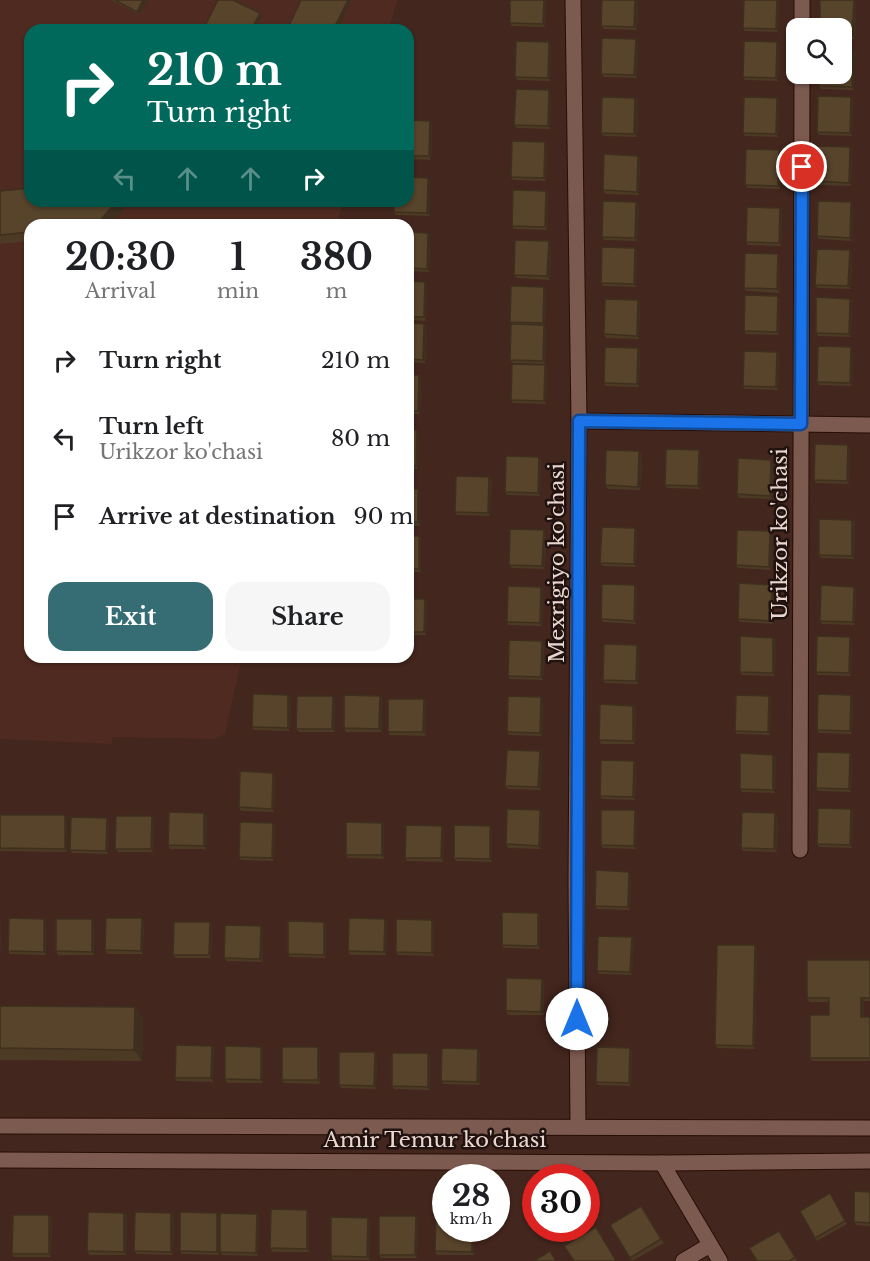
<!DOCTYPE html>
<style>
:root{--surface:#fff;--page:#f6f6f6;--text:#202124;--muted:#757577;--accent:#366d75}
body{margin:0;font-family:"Libre Baskerville",serif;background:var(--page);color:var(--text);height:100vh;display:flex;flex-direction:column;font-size:22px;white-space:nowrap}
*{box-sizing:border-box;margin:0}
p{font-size:20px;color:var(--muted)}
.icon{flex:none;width:33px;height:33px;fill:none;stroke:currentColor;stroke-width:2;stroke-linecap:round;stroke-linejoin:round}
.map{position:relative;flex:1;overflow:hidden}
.side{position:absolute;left:24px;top:219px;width:390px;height:444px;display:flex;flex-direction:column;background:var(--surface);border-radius:18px;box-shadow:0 2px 4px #0004}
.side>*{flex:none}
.banner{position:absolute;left:24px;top:24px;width:390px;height:183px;border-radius:18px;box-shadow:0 2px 4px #0004;background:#00695c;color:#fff;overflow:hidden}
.controls{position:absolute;left:786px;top:18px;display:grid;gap:12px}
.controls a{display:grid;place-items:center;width:66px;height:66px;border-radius:12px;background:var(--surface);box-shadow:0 2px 4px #0004;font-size:30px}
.speed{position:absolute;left:432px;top:1164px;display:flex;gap:12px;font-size:30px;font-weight:700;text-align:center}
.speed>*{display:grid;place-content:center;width:78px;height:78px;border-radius:50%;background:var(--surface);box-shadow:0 2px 4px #0004;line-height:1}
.speed small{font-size:15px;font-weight:400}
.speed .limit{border:9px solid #d22;background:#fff;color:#111}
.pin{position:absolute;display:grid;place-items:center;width:51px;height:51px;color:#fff;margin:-26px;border:3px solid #fff;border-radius:50%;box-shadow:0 2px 6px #0007}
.me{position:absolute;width:66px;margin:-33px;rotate:0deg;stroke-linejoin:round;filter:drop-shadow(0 0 4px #0008)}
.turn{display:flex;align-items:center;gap:21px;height:126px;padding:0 24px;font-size:27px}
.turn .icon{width:78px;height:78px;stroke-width:2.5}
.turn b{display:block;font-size:42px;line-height:51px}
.lanes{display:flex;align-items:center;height:57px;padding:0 24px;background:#0003;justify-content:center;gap:30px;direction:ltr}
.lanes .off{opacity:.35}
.eta{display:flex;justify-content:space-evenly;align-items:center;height:102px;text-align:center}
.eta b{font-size:36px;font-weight:800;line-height:42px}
.cta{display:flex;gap:12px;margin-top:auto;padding:12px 24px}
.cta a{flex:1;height:69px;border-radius:18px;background:var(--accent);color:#fff;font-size:24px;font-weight:800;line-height:69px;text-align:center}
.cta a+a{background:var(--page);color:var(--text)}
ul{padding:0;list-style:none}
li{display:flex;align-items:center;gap:18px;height:78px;padding:0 24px}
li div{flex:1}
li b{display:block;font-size:22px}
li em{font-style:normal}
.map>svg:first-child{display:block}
.built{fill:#4f2a20}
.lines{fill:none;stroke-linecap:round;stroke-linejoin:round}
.street-casing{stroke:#280e06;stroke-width:17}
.secondary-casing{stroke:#280e06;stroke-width:17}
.street{stroke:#7c5a50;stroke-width:15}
.secondary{stroke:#7c5a50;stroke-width:15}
.wall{fill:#4c3a25}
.shaded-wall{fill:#3e2f1e}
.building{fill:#58432b;stroke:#3e2f1e;stroke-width:1.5}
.route-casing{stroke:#114b97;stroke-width:15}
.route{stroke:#1a73e8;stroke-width:10}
.labels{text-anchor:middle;stroke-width:5;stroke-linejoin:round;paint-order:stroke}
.street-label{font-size:21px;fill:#ead6d0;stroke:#20130f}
</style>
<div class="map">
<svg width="870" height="1261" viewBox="0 0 870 1261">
<rect width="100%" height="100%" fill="#43261d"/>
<path class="built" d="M0 0H397L389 30H30V201H343L337 225H30V657H242L225 734 215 739 112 737V744L0 739Z"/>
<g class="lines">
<defs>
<g id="street">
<path d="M573 0 579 421 576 884 578 1126"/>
<path d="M802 28V0"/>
<path d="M579 421 870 425"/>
<path d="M800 850 802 74"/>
<path d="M662 1163 720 1261"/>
<path d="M683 1261 710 1245"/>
</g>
<g id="secondary">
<path d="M0 1126 870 1128"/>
<path d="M0 1160 662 1163 870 1161"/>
</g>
</defs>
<use href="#street" class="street-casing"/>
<use href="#secondary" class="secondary-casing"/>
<use href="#street" class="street"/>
<use href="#secondary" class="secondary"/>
</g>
<g class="wall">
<path d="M111 0H147L139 15Z"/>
<path d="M510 0H546L545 27 512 26 510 23Z"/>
<path d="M602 0H638L637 30 604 29 601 26Z"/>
<path d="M779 0 778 32 745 31 743 28Z"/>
<path d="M854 0 856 3 855 39H842V28Z"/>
<path d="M549 42 551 46 550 81 517 80 515 77Z"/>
<path d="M777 42 779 45 778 81 745 80 743 77Z"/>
<path d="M638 43 637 78 604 77 601 74Z"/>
<path d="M853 51 855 54 854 90 821 89 819 86Z"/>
<path d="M551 93 550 129 517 128 514 125Z"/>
<path d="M851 97 853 100 852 136 819 135 817 132Z"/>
<path d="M635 98 638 101 637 137 604 136 601 133Z"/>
<path d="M777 98 779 101 778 137 745 136 743 133Z"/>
<path d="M408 120 432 124 431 160 408 159Z"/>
<path d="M547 146 546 181 513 180 511 177Z"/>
<path d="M850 147 852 150 851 186 818 185 816 181Z"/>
<path d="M781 153 780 189 747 188 745 185Z"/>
<path d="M638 156 640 159 639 195 606 194 603 190Z"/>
<path d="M430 181V216L396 215 394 212Z"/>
<path d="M0 191 123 211 30 225V241L0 244Z"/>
<path d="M546 191 548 194 547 230 514 229 512 226Z"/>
<path d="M851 202 853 205 852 241 819 239 817 236Z"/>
<path d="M639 205 637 241 604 240 602 237Z"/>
<path d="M780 208 782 211 781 246 748 245 746 242Z"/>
<path d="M408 232 428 233 430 236 429 272 408 271Z"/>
<path d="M551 244 550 280 517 278 514 275Z"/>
<path d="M635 248 637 251 636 287 603 286 601 283Z"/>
<path d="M850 250 852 253 851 289 818 288 815 285Z"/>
<path d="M780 257V293L746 291 744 288Z"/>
<path d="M408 281 427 285 426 321 408 320Z"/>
<path d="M544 287 546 290 545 326H544L546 328 545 364 512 363 510 360 512 324 510 322Z"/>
<path d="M780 299 779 335 746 334 744 331Z"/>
<path d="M850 299 852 302 851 337 818 336 816 333Z"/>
<path d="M638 300 640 303 639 339 606 338 604 334Z"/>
<path d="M408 323 424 324 427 327 426 363 408 362Z"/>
<path d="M853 350 852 386 819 385 817 382Z"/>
<path d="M640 351 639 387 606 386 604 383Z"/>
<path d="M777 352 780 355 778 390 745 389 743 386Z"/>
<path d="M545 365 547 368 546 404 513 403 511 400Z"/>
<path d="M408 375H419L421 378 420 414H408Z"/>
<path d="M408 430 419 433 418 469H408Z"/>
<path d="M850 448 849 484 816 483 814 480Z"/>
<path d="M639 451 642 454 641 490 608 489 605 485Z"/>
<path d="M701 454 700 489 667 488 665 485Z"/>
<path d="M541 460 540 496 507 495 505 492Z"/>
<path d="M773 463 772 499 739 498 737 494Z"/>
<path d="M489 477 492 480 490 516 457 515 455 512Z"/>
<path d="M408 489H418L420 493V526L408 525Z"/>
<path d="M852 520 855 523 854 559 821 558 819 555Z"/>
<path d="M635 528 637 531 636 567 603 566 600 563Z"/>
<path d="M544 530 546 533 545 569 512 568 509 565Z"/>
<path d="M770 531 772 534 771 570 738 568 736 565Z"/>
<path d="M408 536H419L421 539V572H408Z"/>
<path d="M772 585 774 588 773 624 740 622 738 619Z"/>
<path d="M854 587 856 590 855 625 822 624 820 621Z"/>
<path d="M637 588 636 624 603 622 601 619Z"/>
<path d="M543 590 542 626 509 625 507 622Z"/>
<path d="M408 599H425L427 602 426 635H408Z"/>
<path d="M852 640 851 676 818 675 816 672Z"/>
<path d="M776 641 775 676 742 675 740 672Z"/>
<path d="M544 644 543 680 510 679 508 676Z"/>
<path d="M639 648 638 684 605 683 603 680Z"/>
<path d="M288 695 291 698 290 731 254 730 252 727Z"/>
<path d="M851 695 853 698 852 734 819 733 817 730Z"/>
<path d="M769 696 771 700 770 735 737 734 735 731Z"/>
<path d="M335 699V732H299L296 729Z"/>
<path d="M382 699V732H346L344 728Z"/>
<path d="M424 699 426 702V736L390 735 388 732Z"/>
<path d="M543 700 542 736 509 735 507 732Z"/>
<path d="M636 709 635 744H601L599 740Z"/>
<path d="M540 751 542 754 541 790 508 789 505 786Z"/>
<path d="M773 755 776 758 775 793 742 792 740 789Z"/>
<path d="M852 756 851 792 818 791 816 788Z"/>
<path d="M636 764 635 800 602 799 600 796Z"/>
<path d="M273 773 275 776 274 812 241 811 239 807Z"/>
<path d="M851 809 853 812 852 848 819 847 817 844Z"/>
<path d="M635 810 637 813 636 849 603 848 601 845Z"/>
<path d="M542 813 541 849 508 848 506 844Z"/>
<path d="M0 815 67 819V852L0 851Z"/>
<path d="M207 816 206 849H170L168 845Z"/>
<path d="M778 816 777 852 743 851 741 848Z"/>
<path d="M107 818 109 821 108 854 72 853 70 850Z"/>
<path d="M154 819 153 852H118L115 849Z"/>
<path d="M273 823 275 826 274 861 241 860 239 857Z"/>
<path d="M382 823 384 826V859L348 858 346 855Z"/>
<path d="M442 826 444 829 443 862 407 861 405 858Z"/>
<path d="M492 829V862L456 861 454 858Z"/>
<path d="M631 875 630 910 597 909 595 906Z"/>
<path d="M540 916V949L504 948 502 945Z"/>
<path d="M144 921 143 954H107L105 950Z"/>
<path d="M46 922V955L10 954 8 951Z"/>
<path d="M94 922V955H58L56 951Z"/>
<path d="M387 922 386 955H350L348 951Z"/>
<path d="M434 923V956L398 955 396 952Z"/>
<path d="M326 925V958L290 957 288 954Z"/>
<path d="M212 926 211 958H176L173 955Z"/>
<path d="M263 929V962L227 961 224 958Z"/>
<path d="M632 937 634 940 632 975 599 974 597 971Z"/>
<path d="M757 948 755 1049 717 1048 715 1045Z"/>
<path d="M870 960V1001H864V1017H870V1061H812L810 1058 829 1015V1002H809L807 998Z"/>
<path d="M544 982V1015H508L506 1011Z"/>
<path d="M0 1006 135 1007 143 1019 142 1061 0 1060Z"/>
<path d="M212 1046 214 1049 213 1082 177 1081 175 1078Z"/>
<path d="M263 1050V1083H227L225 1079Z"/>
<path d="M320 1051V1084L284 1083 282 1080Z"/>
<path d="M632 1051 631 1086 598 1085 596 1082Z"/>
<path d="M375 1052 377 1055 376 1089 341 1088 339 1085Z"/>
<path d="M480 1052V1085L444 1084 441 1081Z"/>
<path d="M430 1057V1090L394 1089 392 1086Z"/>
<path d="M870 1192V1226L856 1225 854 1222Z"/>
<path d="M832 1197 847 1224 817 1241 815 1238Z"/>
<path d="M641 1206 664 1243 632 1261 610 1225Z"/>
<path d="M124 1213 127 1216 126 1255H90L87 1251Z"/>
<path d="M171 1213 174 1216 173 1255 137 1254 134 1251Z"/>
<path d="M217 1213 219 1216V1255L182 1254 180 1251Z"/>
<path d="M309 1213V1252H272L270 1248Z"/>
<path d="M257 1214 259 1217 258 1256 222 1255 220 1252Z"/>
<path d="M49 1215 52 1218 51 1257H14L12 1254Z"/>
<path d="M368 1218 370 1221V1260H333L331 1256Z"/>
<path d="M418 1219 417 1258H381L379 1255Z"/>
<path d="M474 1228V1255H437L435 1251Z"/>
<path d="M779 1231 797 1261H757Z"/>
</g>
<g class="shaded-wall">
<path d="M143 0H147L139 15 137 12Z"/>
<path d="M348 0H351L337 30H333Z"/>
<path d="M544 0H546L545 27 543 24Z"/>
<path d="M635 0H638L637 30 634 27Z"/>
<path d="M777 0H779L778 32 776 29Z"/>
<path d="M854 0 856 3 855 39 852 36Z"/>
<path d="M260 13 262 16 255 30H251Z"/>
<path d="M636 39 638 43 637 78 634 75Z"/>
<path d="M549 42 551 46 550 81 548 78Z"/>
<path d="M777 42 779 45 778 81 776 78Z"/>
<path d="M853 51 855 54 854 90 852 87Z"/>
<path d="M549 90 551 93 550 129 548 126Z"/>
<path d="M851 97 853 100 852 136 850 133Z"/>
<path d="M635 98 638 101 637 137 634 134Z"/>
<path d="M777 98 779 101 778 137 776 134Z"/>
<path d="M430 121 432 124 431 160 429 156Z"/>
<path d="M545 142 547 146 546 181 544 178Z"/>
<path d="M850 147 852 150 851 186 849 183Z"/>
<path d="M779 150 781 153 780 189 778 186Z"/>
<path d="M638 156 640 159 639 195 637 192Z"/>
<path d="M428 178 430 181V216L427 213Z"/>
<path d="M546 191 548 194 547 230 545 227Z"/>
<path d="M116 201H122L123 211 110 225H96Z"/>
<path d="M636 202 639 205 637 241 635 238Z"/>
<path d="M851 202 853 205 852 241 850 238Z"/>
<path d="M780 208 782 211 781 246 779 243Z"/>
<path d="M428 233 430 236 429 272 427 269Z"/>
<path d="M549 241 551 244 550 280 547 276Z"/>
<path d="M635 248 637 251 636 287 634 284Z"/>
<path d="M850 250 852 253 851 289 848 286Z"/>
<path d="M778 254 780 257V293L777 289Z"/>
<path d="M425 282 427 285 426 321 424 317Z"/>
<path d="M544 287 546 290 545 326 543 323Z"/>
<path d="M778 296 780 299 779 335 777 332Z"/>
<path d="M850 299 852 302 851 337 849 334Z"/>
<path d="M638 300 640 303 639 339 637 336Z"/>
<path d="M424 324 427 327 426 363 423 360Z"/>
<path d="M544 325 546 328 545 364 543 361Z"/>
<path d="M851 347 853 350 852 386 850 383Z"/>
<path d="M638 348 640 351 639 387 637 384Z"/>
<path d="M777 352 780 355 778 390 776 387Z"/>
<path d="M545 365 547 368 546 404 544 401Z"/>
<path d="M419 375 421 378 420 414 418 411Z"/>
<path d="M417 430 419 433 418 469 416 466Z"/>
<path d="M848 445 850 448 849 484 847 481Z"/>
<path d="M699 450 701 454 700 489 698 486Z"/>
<path d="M639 451 642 454 641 490 638 487Z"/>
<path d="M539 457 541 460 540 496 538 493Z"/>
<path d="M771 460 773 463 772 499 770 496Z"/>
<path d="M489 477 492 480 490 516 488 513Z"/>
<path d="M418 489 420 493V526L418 522Z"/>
<path d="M852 520 855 523 854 559 852 556Z"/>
<path d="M635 528 637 531 636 567 634 564Z"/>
<path d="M544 530 546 533 545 569 542 566Z"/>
<path d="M770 531 772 534 771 570 769 567Z"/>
<path d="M419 536 421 539V572L419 569Z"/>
<path d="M635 585 637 588 636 624 634 621Z"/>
<path d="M772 585 774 588 773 624 771 621Z"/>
<path d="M541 587 543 590 542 626 540 623Z"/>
<path d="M854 587 856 590 855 625 853 622Z"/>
<path d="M425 599 427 602 426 635 424 632Z"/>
<path d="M850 637 852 640 851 676 849 673Z"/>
<path d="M773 638 776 641 775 676 773 673Z"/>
<path d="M542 641 544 644 543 680 541 677Z"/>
<path d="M637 645 639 648 638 684 636 681Z"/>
<path d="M288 695 291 698 290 731 288 728Z"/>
<path d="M851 695 853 698 852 734 850 731Z"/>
<path d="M333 696 335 699V732L332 729Z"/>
<path d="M380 696 382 699V732L379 729Z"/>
<path d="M769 696 771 700 770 735 768 732Z"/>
<path d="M541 697 543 700 542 736 540 733Z"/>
<path d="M424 699 426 702V736L423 732Z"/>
<path d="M633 706 636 709 635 744 633 741Z"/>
<path d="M540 751 542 754 541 790 538 787Z"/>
<path d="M850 753 852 756 851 792 849 789Z"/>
<path d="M773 755 776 758 775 793 773 790Z"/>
<path d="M634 761 636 764 635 800 633 797Z"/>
<path d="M273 773 275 776 274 812 272 809Z"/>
<path d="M851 809 853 812 852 848 850 845Z"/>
<path d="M540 810 542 813 541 849 539 846Z"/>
<path d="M635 810 637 813 636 849 634 846Z"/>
<path d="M204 813 207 816 206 849 204 846Z"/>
<path d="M775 813 778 816 777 852 774 849Z"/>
<path d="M65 815 67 819V852L65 849Z"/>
<path d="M152 816 154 819 153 852 151 849Z"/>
<path d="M107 818 109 821 108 854 106 851Z"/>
<path d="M273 823 275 826 274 861 272 858Z"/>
<path d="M382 823 384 826V859L382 855Z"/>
<path d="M442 826 444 829 443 862 441 858Z"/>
<path d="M490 826 492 829V862L490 859Z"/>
<path d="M629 872 631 875 630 910 628 907Z"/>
<path d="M538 913 540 916V949L538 946Z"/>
<path d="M0 917 1 918V951L0 950Z"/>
<path d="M142 918 144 921 143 954 141 951Z"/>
<path d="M44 919 46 922V955L44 952Z"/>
<path d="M92 919 94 922V955L92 952Z"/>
<path d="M385 919 387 922 386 955 384 952Z"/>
<path d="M432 920 434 923V956L432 953Z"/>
<path d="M210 922 212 926 211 958 209 955Z"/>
<path d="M324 922 326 925V958L324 955Z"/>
<path d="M261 926 263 929V962L260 959Z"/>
<path d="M632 937 634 940 632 975 630 972Z"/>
<path d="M755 945 757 948 755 1049 753 1046Z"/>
<path d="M542 979 544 982V1015L541 1012Z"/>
<path d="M861 998 864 1001V1020L861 1017Z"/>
<path d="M135 1007 143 1019 142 1061 134 1050Z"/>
<path d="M212 1046 214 1049 213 1082 211 1078Z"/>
<path d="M261 1047 263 1050V1083L261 1080Z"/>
<path d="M318 1047 320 1051V1084L318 1080Z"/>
<path d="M630 1048 632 1051 631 1086 629 1083Z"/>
<path d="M478 1049 480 1052V1085L477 1082Z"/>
<path d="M375 1052 377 1055 376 1089 374 1086Z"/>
<path d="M428 1053 430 1057V1090L428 1087Z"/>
<path d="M307 1210 309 1213V1252L307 1249Z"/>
<path d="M124 1213 127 1216 126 1255 124 1252Z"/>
<path d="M171 1213 174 1216 173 1255 171 1252Z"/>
<path d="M217 1213 219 1216V1255L217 1252Z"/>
<path d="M257 1214 259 1217 258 1256 256 1253Z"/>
<path d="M49 1215 52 1218 51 1257 49 1254Z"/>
<path d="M416 1216 418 1219 417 1258 415 1255Z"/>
<path d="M368 1218 370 1221V1260L367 1257Z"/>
<path d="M472 1228H474V1255L472 1252Z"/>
</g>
<g class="building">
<path d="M115 0H143L137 12Z"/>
<path d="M218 0H233L260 13 251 30H203Z"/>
<path d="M301 0H348L333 30H287Z"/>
<path d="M510 0H544L543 24 510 23Z"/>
<path d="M602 0H635L634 27 601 26Z"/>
<path d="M744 0H777L776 29 743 28Z"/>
<path d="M820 0H854L852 36H842V28H820Z"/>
<path d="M602 38 636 39 634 75 601 74Z"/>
<path d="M516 41 549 42 548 78 515 77Z"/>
<path d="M744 41 777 42 776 78 743 77Z"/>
<path d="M842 51H853L852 87 819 86V74H842Z"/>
<path d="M516 89 549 90 548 126 514 125Z"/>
<path d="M818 96 851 97 850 133 817 132Z"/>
<path d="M602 97 635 98 634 134 601 133Z"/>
<path d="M744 97 777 98 776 134 743 133Z"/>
<path d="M408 120 430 121 429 156H408Z"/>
<path d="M512 141 545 142 544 178 511 177Z"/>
<path d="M817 146 850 147 849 183 816 181Z"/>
<path d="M746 149 779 150 778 186 745 185Z"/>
<path d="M604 154 638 156 637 192 603 190Z"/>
<path d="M408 177 428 178 427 213 394 212V201H408Z"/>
<path d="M30 188V201H116V202L96 225H30V232L0 235V191Z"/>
<path d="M513 190 546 191 545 227 512 226Z"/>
<path d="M603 201 636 202 635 238 602 237Z"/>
<path d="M818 201 851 202 850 238 817 236Z"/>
<path d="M747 207 780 208 779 243 746 242Z"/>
<path d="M408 232 428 233 427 269 408 268Z"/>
<path d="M515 240 549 241 547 276 514 275Z"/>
<path d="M602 247 635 248 634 284 601 283Z"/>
<path d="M817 249 850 250 848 286 815 285Z"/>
<path d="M745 253 778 254 777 289 744 288Z"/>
<path d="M408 281 425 282 424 317H408Z"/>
<path d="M511 286 544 287 543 323 510 322Z"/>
<path d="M745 295 778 296 777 332 744 331Z"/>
<path d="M816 297 850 299 849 334 816 333Z"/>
<path d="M605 299 638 300 637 336 604 334Z"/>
<path d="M408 323 424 324 423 360 408 359Z"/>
<path d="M511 324 544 325 543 361 510 360Z"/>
<path d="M818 346 851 347 850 383 817 382Z"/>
<path d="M605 347 638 348 637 384 604 383Z"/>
<path d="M744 351 777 352 776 387 743 386Z"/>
<path d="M512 364 545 365 544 401 511 400Z"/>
<path d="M408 375H419L418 411H408Z"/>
<path d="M408 430H417L416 466H408Z"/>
<path d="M815 444 848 445 847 481 814 480Z"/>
<path d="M666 449 699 450 698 486 665 485Z"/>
<path d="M606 450 639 451 638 487 605 485Z"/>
<path d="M506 456 539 457 538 493 505 492Z"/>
<path d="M738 458 771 460 770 496 737 494Z"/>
<path d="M456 476 489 477 488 513 455 512Z"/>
<rect x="408" y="489" width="10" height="33"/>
<path d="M819 519 852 520V556L819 555Z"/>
<path d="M602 527 635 528 634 564 600 563Z"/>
<path d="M510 529 544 530 542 566 509 565Z"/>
<path d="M737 530 770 531 769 567 736 565Z"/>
<rect x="408" y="536" width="11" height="33"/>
<path d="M739 583 772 585 771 621 738 619Z"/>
<path d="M602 584 635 585 634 621 601 619Z"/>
<path d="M821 585 854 587 853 622 820 621Z"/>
<path d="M508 586 541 587 540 623 507 622Z"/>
<path d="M408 599H425L424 632H408Z"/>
<path d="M740 636 773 638V673L740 672Z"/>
<path d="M817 636 850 637 849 673 816 672Z"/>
<path d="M509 640 542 641 541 677 508 676Z"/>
<path d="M604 644 637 645 636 681 603 680Z"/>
<path d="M253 694 288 695V728L252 727Z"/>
<path d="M818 694 851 695 850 731 817 730Z"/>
<path d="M344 695 380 696 379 729 344 728Z"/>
<path d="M736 695 769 696 768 732 735 731Z"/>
<path d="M297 696H333L332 729H296Z"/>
<path d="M508 696 541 697 540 733 507 732Z"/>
<path d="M388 699H424L423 732H388Z"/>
<path d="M600 704 633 706V741L599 740Z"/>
<path d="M507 750 540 751 538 787 505 786Z"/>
<path d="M817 752 850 753 849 789 816 788Z"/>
<path d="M740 753 773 755V790L740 789Z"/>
<path d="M601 760 634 761 633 797 600 796Z"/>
<path d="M240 771 273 773 272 809 239 807Z"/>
<path d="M818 808 851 809 850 845 817 844Z"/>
<path d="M507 809 540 810 539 846 506 844Z"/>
<path d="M601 810H635L634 846 601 845Z"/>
<path d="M169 812 204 813V846L168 845Z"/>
<path d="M742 812 775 813 774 849 741 848Z"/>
<path d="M0 815H65V849L0 848Z"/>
<path d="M116 816H152L151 849H115Z"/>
<path d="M71 817 107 818 106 851 70 850Z"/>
<path d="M240 822 273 823 272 858 239 857Z"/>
<path d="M346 822 382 823V855H346Z"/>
<path d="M406 825 442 826 441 858H405Z"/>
<path d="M454 825 490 826V859L454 858Z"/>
<path d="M596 870 629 872 628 907 595 906Z"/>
<path d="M502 912 538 913V946L502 945Z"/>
<path d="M9 918 44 919V952L8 951Z"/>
<path d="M106 918H142L141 951 105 950Z"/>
<path d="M349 918 385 919 384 952 348 951Z"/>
<path d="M56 919H92V952L56 951Z"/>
<path d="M396 919 432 920V953L396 952Z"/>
<path d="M288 921 324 922V955L288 954Z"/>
<path d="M174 922H210L209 955H173Z"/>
<path d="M225 925 261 926 260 959 224 958Z"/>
<path d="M598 936 632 937 630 972 597 971Z"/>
<path d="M717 945H755L753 1046 715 1045Z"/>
<path d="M807 960H870V998H861V1017H870V1058H810V1015H829V998H807Z"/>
<path d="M506 978 542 979 541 1012 506 1011Z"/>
<path d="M0 1006 135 1007 134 1050 0 1048Z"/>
<path d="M176 1045 212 1046 211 1078H175Z"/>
<path d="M225 1046 261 1047V1080L225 1079Z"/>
<rect x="282" y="1047" width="36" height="33"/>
<path d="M597 1047 630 1048 629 1083 596 1082Z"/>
<path d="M442 1048 478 1049 477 1082 441 1081Z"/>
<path d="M339 1052H375L374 1086 339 1085Z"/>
<path d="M392 1053H428V1087L392 1086Z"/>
<path d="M854 1191 870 1192V1223L854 1222Z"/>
<path d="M830 1193 845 1221 815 1238 800 1211Z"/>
<path d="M641 1206 661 1239 630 1258 610 1225Z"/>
<path d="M271 1209 307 1210V1249L270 1248Z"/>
<path d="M88 1212 124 1213V1252L87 1251Z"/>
<path d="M135 1212 171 1213V1252L134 1251Z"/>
<path d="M180 1212 217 1213V1252L180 1251Z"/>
<path d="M436 1212H446V1228H472V1252L435 1251Z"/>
<path d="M220 1213 257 1214 256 1253 220 1252Z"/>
<path d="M13 1215H49V1254H12Z"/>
<path d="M379 1216H416L415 1255H379Z"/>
<path d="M331 1217 368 1218 367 1257 331 1256Z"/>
<path d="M596 1227 616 1261H574L564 1246Z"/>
<path d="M779 1231 795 1257 789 1261H757L749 1248Z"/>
<path d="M550 1251 556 1261H534Z"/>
</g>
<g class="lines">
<defs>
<path id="route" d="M577 1019 579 421 801 424 802 167"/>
</defs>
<use href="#route" class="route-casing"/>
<use href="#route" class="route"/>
</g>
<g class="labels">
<g class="street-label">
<text transform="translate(780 534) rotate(-90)" y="7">Urikzor ko'chasi</text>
<text transform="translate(557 563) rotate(-90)" y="7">Mexrigiyo ko'chasi</text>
<text x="435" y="1147">Amir Temur ko'chasi</text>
</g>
</g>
</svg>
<div class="controls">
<a><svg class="icon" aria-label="search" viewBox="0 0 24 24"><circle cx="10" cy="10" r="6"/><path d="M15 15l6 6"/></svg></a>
</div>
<div class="speed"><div>28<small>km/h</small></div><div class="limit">30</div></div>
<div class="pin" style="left:802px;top:167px;background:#d93025"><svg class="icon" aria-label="arrive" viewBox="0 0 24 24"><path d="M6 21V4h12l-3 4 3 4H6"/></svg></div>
<svg class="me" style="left:577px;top:1019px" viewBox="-20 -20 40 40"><circle r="19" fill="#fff"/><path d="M0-13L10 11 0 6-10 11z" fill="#1a73e8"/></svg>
<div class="banner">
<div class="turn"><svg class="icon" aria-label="right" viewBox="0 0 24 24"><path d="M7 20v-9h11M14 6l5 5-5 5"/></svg><div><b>210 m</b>Turn right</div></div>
<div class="lanes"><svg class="icon off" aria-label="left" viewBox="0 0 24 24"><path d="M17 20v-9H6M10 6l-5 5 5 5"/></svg><svg class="icon off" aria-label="ahead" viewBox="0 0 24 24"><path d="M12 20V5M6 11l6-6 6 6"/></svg><svg class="icon off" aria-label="ahead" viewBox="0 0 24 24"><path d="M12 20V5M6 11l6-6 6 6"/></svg><svg class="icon" aria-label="right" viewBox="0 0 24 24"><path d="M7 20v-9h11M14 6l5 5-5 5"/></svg></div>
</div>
<section class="side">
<div class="eta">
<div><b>20:30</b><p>Arrival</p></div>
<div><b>1</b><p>min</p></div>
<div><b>380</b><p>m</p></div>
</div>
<ul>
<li><svg class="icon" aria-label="right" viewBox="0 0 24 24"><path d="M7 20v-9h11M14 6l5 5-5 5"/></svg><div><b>Turn right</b></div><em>210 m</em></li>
<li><svg class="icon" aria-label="left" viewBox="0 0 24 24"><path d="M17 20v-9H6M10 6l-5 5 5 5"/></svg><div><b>Turn left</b><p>Urikzor ko'chasi</p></div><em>80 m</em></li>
<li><svg class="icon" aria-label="arrive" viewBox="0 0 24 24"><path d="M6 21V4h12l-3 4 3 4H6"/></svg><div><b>Arrive at destination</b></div><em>90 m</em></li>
</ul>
<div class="cta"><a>Exit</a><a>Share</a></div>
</section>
</div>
